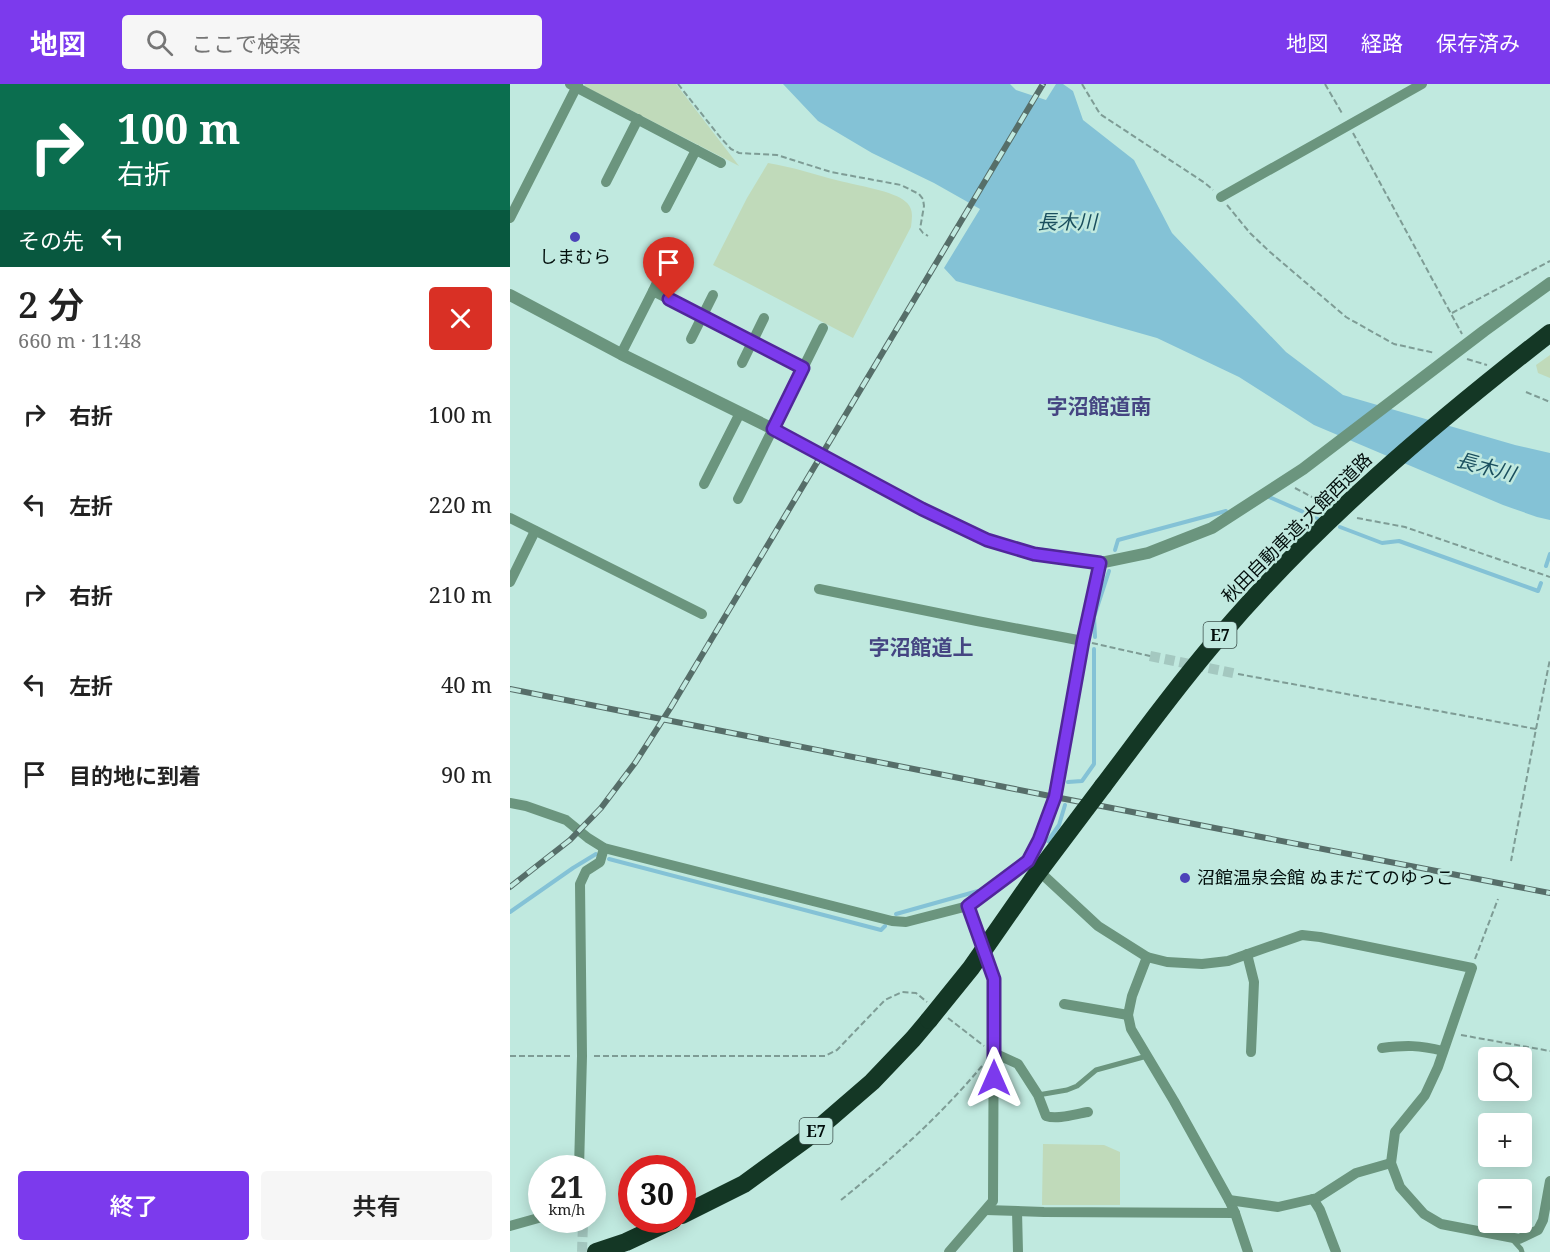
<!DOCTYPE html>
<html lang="ja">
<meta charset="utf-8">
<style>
:root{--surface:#fff;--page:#f6f6f6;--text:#222;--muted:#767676;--accent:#7c3aed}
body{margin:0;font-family:"Noto Serif","Noto Sans JP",serif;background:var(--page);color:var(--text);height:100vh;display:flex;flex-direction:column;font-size:22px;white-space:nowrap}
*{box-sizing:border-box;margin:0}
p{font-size:20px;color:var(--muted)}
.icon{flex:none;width:33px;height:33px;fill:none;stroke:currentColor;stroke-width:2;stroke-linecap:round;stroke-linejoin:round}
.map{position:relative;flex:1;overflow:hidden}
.sheet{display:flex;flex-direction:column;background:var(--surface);width:510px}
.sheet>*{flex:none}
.banner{background:#0b6e4f;color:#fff;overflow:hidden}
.fabs{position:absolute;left:968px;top:963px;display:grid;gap:12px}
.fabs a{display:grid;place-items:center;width:54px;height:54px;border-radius:6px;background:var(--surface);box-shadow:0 3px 15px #0003;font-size:30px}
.speed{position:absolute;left:18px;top:1071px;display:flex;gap:12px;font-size:30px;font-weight:700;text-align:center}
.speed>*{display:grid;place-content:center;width:78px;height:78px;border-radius:50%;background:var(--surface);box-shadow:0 3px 15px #0003;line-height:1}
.speed small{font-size:15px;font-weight:400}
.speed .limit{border:9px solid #d22;background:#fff;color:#111}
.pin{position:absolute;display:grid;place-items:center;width:51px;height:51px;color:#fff;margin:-62px -26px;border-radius:50% 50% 50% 0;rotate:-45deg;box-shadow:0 0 6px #0007}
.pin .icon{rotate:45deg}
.me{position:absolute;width:66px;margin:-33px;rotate:0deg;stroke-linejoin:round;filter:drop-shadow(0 0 4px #0008)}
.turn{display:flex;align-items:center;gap:21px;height:126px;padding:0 18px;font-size:27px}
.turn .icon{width:78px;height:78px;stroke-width:2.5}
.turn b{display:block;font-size:42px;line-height:51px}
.then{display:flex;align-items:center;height:57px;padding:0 18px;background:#0003;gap:12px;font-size:22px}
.round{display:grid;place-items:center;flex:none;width:63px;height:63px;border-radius:6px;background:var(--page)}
.head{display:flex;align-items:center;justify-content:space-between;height:102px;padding:0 18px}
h1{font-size:36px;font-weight:600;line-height:45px}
.primary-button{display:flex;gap:12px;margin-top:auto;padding:12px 18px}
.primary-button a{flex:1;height:69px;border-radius:6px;background:var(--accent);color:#fff;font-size:24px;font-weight:600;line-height:69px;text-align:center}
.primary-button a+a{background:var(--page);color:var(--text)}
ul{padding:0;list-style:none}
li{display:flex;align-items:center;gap:18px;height:90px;padding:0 18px}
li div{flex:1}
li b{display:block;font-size:22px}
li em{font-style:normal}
header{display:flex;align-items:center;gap:36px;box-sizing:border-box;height:84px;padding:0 30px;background:var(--accent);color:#fff}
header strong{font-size:28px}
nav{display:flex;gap:33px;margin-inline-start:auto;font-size:21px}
.search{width:420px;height:54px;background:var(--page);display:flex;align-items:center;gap:15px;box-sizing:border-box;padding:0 21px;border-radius:6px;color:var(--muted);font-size:22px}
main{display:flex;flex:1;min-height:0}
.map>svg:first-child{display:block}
.green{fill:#c0daba}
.water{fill:#84c2d6}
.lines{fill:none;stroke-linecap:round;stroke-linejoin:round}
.stream{stroke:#84c2d6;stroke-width:4}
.minor-tunnel{stroke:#a4c8c0;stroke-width:10;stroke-dasharray:10 5;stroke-linecap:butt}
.path{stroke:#7e9c95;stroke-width:2;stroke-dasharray:6 3;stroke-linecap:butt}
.service{stroke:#6b957e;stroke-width:5}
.minor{stroke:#6b957e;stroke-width:10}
.tertiary{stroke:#6b957e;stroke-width:12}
.motorway{stroke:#143725;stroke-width:18}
.rail-casing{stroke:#566e69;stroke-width:6}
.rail{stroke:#c0e9df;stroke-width:4;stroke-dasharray:11;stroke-linecap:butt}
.motorway-bridge{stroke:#143725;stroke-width:18}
.route-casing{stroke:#51269a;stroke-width:15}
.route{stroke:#7c3aed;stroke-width:10}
.poi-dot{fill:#4c42b9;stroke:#c0e9df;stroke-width:2}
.labels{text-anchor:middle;stroke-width:5;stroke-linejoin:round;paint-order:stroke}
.shield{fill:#c0e9df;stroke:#3c504c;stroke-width:1.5}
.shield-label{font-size:16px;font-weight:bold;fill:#030f0d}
.poi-label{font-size:18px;fill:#030f0d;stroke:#c0e9df}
.street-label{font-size:18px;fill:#030f0d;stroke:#c0e9df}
.water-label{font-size:20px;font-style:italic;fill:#1a4f5e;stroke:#c0e9df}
.quarter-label{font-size:21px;font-weight:bold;fill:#454582;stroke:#c0e9df}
</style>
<header>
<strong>地図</strong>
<div class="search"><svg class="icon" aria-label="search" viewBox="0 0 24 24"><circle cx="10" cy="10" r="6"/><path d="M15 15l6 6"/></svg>ここで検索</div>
<nav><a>地図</a><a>経路</a><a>保存済み</a></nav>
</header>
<main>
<section class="sheet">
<div class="banner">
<div class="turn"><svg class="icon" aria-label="right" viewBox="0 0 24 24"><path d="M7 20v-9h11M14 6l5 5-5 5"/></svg><div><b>100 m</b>右折</div></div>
<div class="then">その先<svg class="icon" aria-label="left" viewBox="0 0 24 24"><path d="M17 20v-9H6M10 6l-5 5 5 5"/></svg></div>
</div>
<div class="head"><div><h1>2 分</h1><p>660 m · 11:48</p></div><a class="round" style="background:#d93025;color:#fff"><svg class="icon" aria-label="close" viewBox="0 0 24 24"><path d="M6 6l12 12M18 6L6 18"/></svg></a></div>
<ul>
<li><svg class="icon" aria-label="right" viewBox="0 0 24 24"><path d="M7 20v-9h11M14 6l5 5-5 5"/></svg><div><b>右折</b></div><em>100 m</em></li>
<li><svg class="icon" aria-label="left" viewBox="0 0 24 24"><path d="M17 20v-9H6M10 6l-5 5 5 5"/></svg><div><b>左折</b></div><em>220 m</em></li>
<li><svg class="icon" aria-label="right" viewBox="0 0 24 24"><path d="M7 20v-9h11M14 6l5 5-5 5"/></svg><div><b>右折</b></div><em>210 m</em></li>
<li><svg class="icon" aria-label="left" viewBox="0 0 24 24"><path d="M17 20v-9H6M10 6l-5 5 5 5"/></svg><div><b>左折</b></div><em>40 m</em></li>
<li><svg class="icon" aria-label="arrive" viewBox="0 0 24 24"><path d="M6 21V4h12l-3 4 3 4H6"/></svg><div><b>目的地に到着</b></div><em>90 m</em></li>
</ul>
<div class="primary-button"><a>終了</a><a>共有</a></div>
</section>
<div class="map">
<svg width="1040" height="1168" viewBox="0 0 1040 1168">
<rect width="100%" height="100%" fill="#c0e9df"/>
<g class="green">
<path d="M75 0H166L229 82 74 2Z"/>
<path d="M258 79C283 83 306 91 330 97 345 101 385 107 396 118 404 125 402 134 401 143L343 254 203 181 237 114Z"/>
<path d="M1040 271V294L1028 289 1026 281Z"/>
<path d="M533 1060 594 1061 610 1068V1121H532Z"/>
</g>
<path class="water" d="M273 0H500L506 6 536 16 546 0H553L563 7 573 36 624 76 662 149 776 268 833 311 1005 361 1040 369V436L1027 433 993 421 804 341 729 293 647 254 446 197 434 184 470 125 424 99 362 69 308 37Z"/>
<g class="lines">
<g class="stream">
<path d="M757 412 807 434"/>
<path d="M830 443 872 459 889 457 1028 507 1031 499"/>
<path d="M605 466 608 456 716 427"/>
<path d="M1036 482 1040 470"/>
<path d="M585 553 584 533 599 487"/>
<path d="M558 698 572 697 584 680V565"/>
<path d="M538 757 549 741 555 721"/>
<path d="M99 775 371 846 375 842"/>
<path d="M0 828 63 784 86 770"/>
<path d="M386 830 468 807"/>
</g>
<g class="minor-tunnel">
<path d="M640 572 728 590"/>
<path d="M72 1168 73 1139"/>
</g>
<g class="path">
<path d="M168 0 210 53 221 65 229 69 267 71 321 88 391 101 409 110 413 115 414 122 410 145 413 149 418 152"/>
<path d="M572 0 590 30 695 99 703 106"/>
<path d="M815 0 833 31"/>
<path d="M843 49 952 250"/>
<path d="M717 121 740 149 760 168 836 233 884 260 925 269"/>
<path d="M942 229 1040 177"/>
<path d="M957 275 977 281"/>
<path d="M1016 308 1040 318"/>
<path d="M785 404 817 421"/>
<path d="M847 434 895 443 1040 493"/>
<path d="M582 559 640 572"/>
<path d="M728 590 1026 645 1001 777"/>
<path d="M1026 645 1040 575"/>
<path d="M965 875 988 815"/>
<path d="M438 934 474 962"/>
<path d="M951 951 1040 967"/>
<path d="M0 972H60"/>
<path d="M84 972H315L327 966 375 916 392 908 406 909 417 918"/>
<path d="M331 1116C382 1075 430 1032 472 982"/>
</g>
<g class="service">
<path d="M528 1011 557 1006 567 1002 586 986 637 972"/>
<path d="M1002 1155 1011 1165 1012 1168"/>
</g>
<g class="minor">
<path d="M60 0 211 79"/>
<path d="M96 98 128 35"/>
<path d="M711 113 912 0"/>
<path d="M156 124 186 66"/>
<path d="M0 134 68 0"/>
<path d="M143 207 155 181"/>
<path d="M181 255 203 211"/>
<path d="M111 270 143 207 293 284"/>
<path d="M232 279 254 234"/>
<path d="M194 400 230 329"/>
<path d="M228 415 313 244"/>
<path d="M0 434 192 530"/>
<path d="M0 498 25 447"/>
<path d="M309 505 467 537 573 557"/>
<path d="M0 719 16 722 56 736 78 754 94 764 382 837 396 838 458 822 518 777 529 756 545 713 573 557 590 479"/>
<path d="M518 777 588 842 637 873 657 878 692 880 718 877 792 851 810 853 962 884 928 983 915 1011 885 1048 881 1079 890 1103 914 1130 931 1140 1009 1155 1028 1146 1033 1136 1040 1097"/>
<path d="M737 870 744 898 741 968"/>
<path d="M637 873 622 912 618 931 621 945 664 1017 719 1116 725 1129 738 1168"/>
<path d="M554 920 618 931"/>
<path d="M872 964C896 961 909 961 933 967"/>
<path d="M484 969 508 980 528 1011 536 1032C548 1036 565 1030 578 1028"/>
<path d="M69 1084 72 972 70 800 76 787 90 778 94 764"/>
<path d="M803 1115 810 1126 826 1168"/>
<path d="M719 1116 768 1123 807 1114 846 1089 881 1079"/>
<path d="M476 1126 534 1128 725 1129"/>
<path d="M507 1127 508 1168"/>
<path d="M72 1136 73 1139"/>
<path d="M0 1142 32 1133"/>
<path d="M439 1168 483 1117 484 895 458 822"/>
</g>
<path class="tertiary" d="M0 211 111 270 263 345 412 425 477 456 524 470 590 479 638 469 702 444 793 385 974 247 1040 199"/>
<g class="motorway">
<path d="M593 702C631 652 668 600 710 552 807 438 922 341 1040 249"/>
<path d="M172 1131 234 1100 296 1055 362 998 403 955 419 936"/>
<path d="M86 1168 116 1158 163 1136"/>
</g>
<defs>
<g id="rail">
<path d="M0 605 545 713 1040 809"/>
<path d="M0 803 60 756 91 724 125 679 161 623 533 0"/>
</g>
</defs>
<use href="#rail" class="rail-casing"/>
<use href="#rail" class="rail"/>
<path class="motorway-bridge" d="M419 936 461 884 523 795 593 702"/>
</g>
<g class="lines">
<defs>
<path id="route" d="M159 215 293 284 263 345 412 425 477 456 524 470 590 479 573 557 545 713 529 756 518 777 458 822 484 895V994"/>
</defs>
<use href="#route" class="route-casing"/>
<use href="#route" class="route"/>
</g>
<g class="poi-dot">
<circle cx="65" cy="153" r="6"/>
<circle cx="675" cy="794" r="6"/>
</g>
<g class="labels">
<g class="shield">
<rect x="693.5" y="538" width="33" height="26" rx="4.5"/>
<rect x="289.5" y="1034" width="33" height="26" rx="4.5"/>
</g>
<g class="shield-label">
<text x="710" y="557">E7</text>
<text x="306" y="1053">E7</text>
</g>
<g class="poi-label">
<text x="65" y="179">しまむら</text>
<text x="687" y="800" text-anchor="start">沼館温泉会館 ぬまだてのゆっこ</text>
</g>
<g class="street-label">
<text transform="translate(787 444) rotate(-45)" y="6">秋田自動車道;大館西道路</text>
</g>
<g class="water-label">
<text x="557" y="145">長木川</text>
<text transform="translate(976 383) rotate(15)" y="7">長木川</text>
</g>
<g class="quarter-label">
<text x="589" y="330">字沼館道南</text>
<text x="411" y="571">字沼館道上</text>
</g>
</g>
</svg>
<div class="fabs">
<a><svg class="icon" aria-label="search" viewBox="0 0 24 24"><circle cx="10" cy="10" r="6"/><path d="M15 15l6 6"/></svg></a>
<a>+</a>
<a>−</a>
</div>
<div class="speed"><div>21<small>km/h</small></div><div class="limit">30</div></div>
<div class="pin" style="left:159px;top:215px;background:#d93025"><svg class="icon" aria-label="arrive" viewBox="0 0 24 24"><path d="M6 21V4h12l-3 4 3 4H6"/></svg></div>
<svg class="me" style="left:484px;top:994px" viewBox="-20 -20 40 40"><path d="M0-17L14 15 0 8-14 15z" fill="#7c3aed" stroke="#fff" stroke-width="4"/></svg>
</div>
</main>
